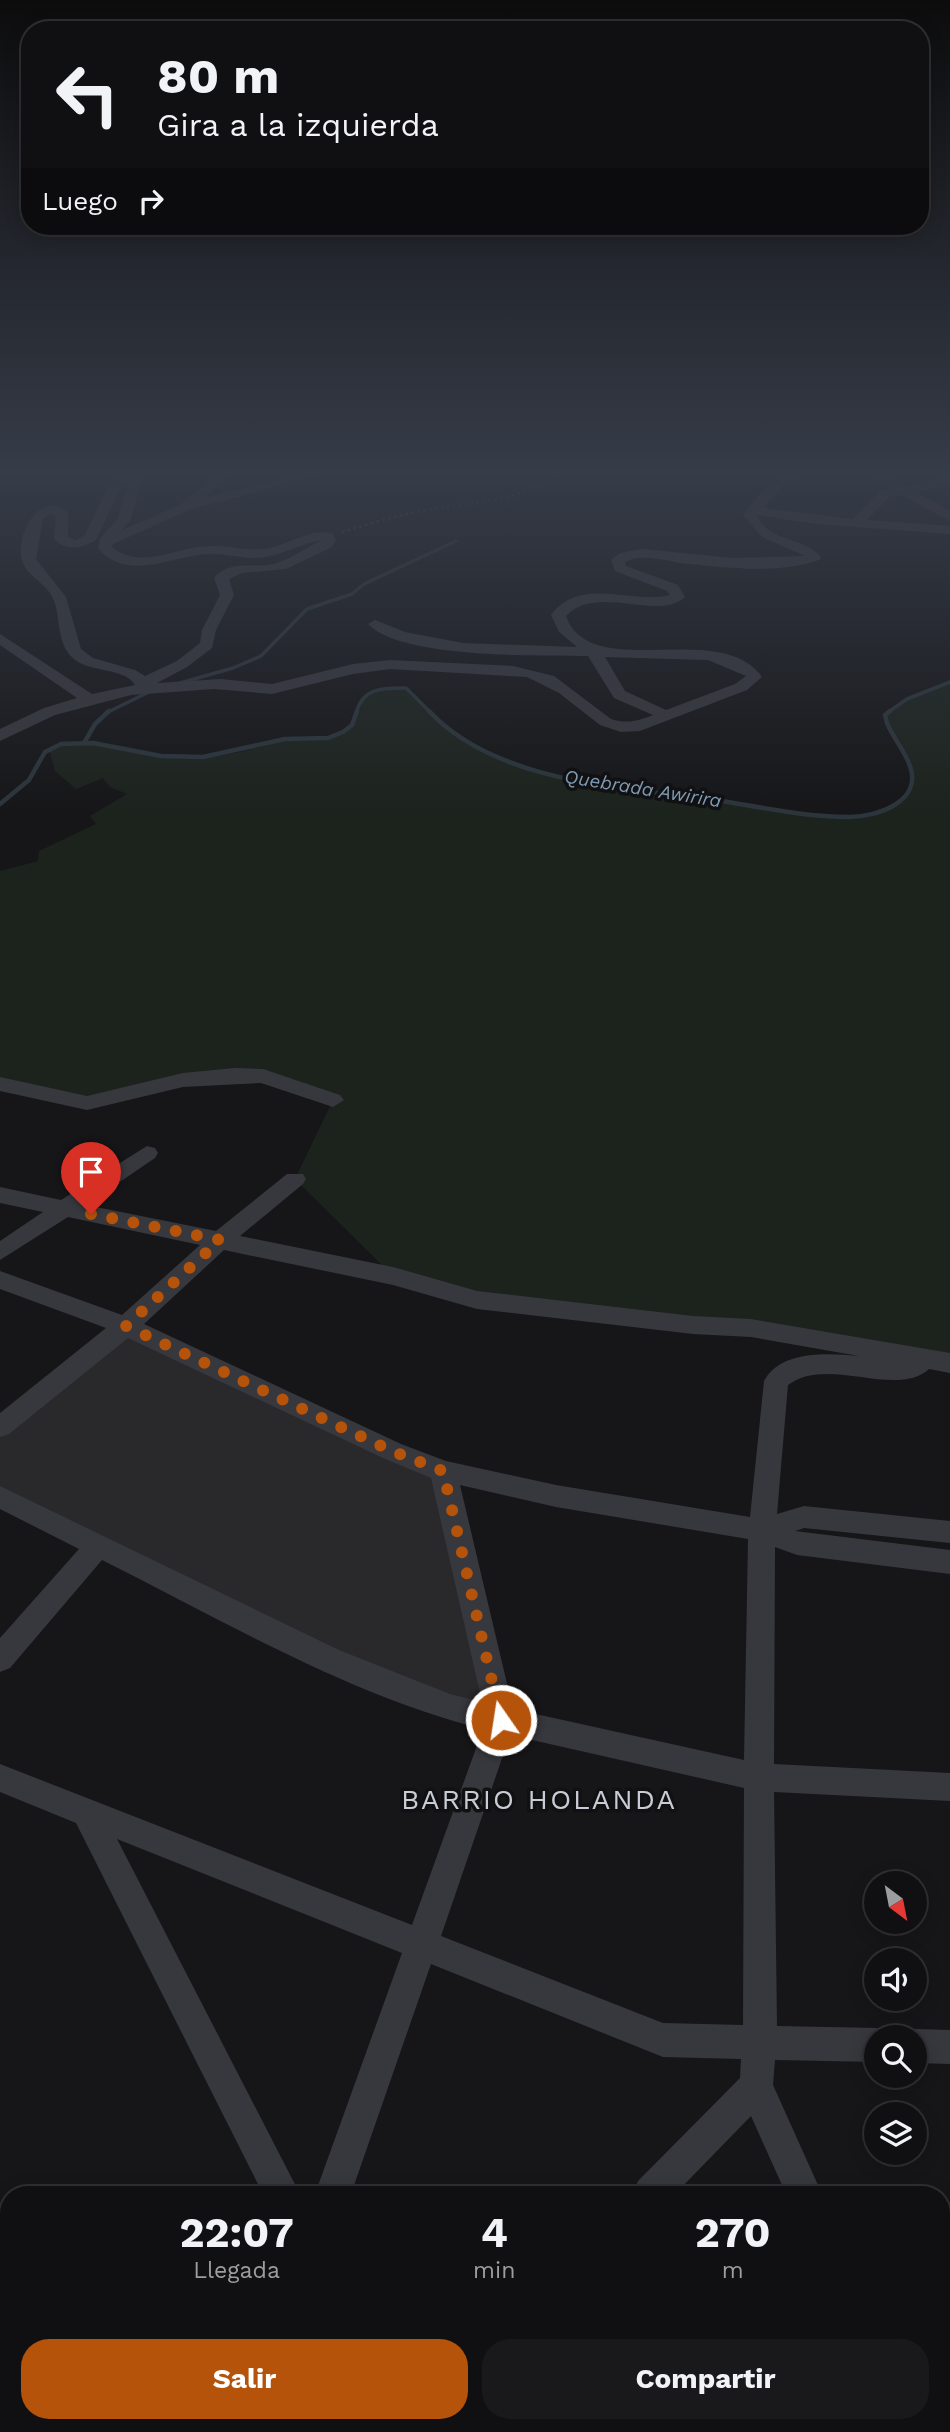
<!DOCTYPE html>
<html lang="es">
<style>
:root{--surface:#101012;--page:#19191b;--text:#f1f3f6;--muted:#9c9d9f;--line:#303032;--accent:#b45309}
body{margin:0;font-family:"Work Sans",sans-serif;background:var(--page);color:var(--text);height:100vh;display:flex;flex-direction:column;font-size:26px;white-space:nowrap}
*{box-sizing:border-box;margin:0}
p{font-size:23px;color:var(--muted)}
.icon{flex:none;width:38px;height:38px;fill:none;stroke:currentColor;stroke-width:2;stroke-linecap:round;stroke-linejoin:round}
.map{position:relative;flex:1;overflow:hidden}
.drawer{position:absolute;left:0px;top:2186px;width:950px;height:247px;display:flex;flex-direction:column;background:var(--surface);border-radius:28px 28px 0 0;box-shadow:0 4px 18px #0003,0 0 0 2px var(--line)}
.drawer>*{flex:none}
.top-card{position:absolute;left:21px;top:21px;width:908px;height:214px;border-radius:28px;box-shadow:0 4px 18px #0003,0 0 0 2px var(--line);background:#101012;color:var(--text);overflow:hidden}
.needle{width:46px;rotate:148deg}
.controls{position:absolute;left:864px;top:1871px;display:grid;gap:14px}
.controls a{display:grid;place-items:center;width:63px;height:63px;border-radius:50%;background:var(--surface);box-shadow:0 4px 18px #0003,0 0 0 2px var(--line);font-size:35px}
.pin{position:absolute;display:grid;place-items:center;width:60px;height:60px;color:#fff;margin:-72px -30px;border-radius:50% 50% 50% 0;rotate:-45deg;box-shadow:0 0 7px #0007}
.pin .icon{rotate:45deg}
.me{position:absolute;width:77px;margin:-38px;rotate:347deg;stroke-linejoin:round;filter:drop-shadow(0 0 5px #0008)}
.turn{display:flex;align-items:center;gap:24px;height:147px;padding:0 21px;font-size:32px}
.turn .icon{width:91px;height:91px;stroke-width:2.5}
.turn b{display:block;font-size:49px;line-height:60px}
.then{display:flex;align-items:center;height:66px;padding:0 21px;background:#0003;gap:14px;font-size:26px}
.eta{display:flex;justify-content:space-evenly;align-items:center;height:119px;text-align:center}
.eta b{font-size:42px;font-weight:700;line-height:49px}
.button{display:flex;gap:14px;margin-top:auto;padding:14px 21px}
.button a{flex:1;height:80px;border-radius:28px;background:var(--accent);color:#fff;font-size:28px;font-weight:700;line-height:80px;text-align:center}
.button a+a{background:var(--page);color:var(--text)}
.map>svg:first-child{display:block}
.green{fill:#1c231d}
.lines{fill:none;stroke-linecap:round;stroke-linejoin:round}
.stream-far1{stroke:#2c353c;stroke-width:3.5}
.stream{stroke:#2c353c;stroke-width:4.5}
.building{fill:#29292c}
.path{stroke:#3d3f44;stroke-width:2.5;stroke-dasharray:2.5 3.5;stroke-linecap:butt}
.minor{fill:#37383d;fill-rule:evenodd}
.route{stroke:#b45309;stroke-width:12;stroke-dasharray:0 21.6}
.labels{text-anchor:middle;stroke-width:7;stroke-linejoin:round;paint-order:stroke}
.far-water-label{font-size:19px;font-style:italic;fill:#7f9bb3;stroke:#111113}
.near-neighbourhood-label{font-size:28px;letter-spacing:2px;fill:#c9ccd4;stroke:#111113}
</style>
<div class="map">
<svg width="950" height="2432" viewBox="0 0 950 2432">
<rect width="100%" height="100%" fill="#161618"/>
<path class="green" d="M950 682V1363L477 1300 393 1276 295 1179 333 1100 235 1075 107 1101 0 1084V871L38 861 39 851 96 824 90 816 127 794 110 787 103 778 76 789 55 771 49 749C93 734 132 755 175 758 201 760 230 755 255 748 265 746 275 740 285 739 297 737 311 740 323 739 382 732 326 684 406 688 424 703 438 723 458 736 491 757 534 769 571 780L833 817C843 817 855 818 866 816 888 812 922 795 911 768 904 749 889 736 885 715L907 699Z"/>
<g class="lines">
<g class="stream-far1">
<path d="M180 683 233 668 261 656 307 609 352 594 364 584 456 541"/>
<path d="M106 713 149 692"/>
<path d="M356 713C363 687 383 688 406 688L431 713"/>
<path d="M887 713 907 699 950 682"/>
</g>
<g class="stream">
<path d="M429 711C496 783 625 788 716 800 760 807 805 817 849 817 876 817 923 802 910 766 905 751 893 738 887 723L885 715 890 711"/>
<path d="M84 743 95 724 109 711"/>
<path d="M0 804 29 780 45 752 61 744 93 743 161 756 203 757 285 739 328 738 343 732 352 725 357 711"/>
</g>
</g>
<path class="building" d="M126 1326 443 1471 501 1720 329 1659 0 1501V1427Z"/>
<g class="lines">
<path class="path" d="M342 532C366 525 391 517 415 512 466 502 517 503 561 474"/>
<g class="minor">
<path d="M122 474H143L131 519 122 530 180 505 218 474H232L203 498 302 474H325L191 509 113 544 112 547C141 571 178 546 211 546 229 545 246 551 264 549 287 546 308 528 332 533L336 540 332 547 286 569 242 573 229 579 234 595 216 630 212 648 187 667 157 683 221 679 272 684 353 664 390 660 513 666 554 676 611 719C627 724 638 721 653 715L614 698 588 656C539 655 401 659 368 624L375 620 405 632 463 643 577 647 559 632 551 615C581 575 632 605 670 595L667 591 615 571 611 560 620 553 642 549 732 558 805 556 762 537 743 515C760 492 776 474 806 474L783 486 764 508 853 519 880 491 892 489 870 474H886L906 486 950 477V485L916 492 950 511V521L902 495 889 497 867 520 950 526V534L817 524 757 515C767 542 805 537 821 557L819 560C779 574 730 568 689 564 670 563 643 551 625 562L626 566 678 585 685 597C659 622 597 583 566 616 590 684 720 618 762 677L747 690 640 731 621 732 600 725 559 693 527 677 390 669 353 674 272 694 214 689 131 695 55 715 0 741V729L44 708 77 698 0 645V634L92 694 135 685C123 665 85 675 69 654 55 636 62 611 50 593 42 581 26 575 22 560 15 535 39 489 68 512V537L76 540 85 535 106 491ZM128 482 118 518 100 539 98 548C128 584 173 554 211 554 229 554 247 560 265 557 285 554 302 543 322 540 308 547 292 558 277 563 255 570 231 558 214 578L220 595 202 630 200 643 177 661 145 676 135 670 93 658 81 649 66 597 36 559 43 519 50 514 56 516 54 539C66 551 82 549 96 540L118 493ZM605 657 708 660 746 676 735 684 666 710 625 691Z"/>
<path d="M235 1068 263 1069 340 1095 344 1100 333 1107 261 1083 183 1087 87 1110 0 1091V1077L87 1096 183 1073Z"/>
<path d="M147 1146 155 1148 158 1153 155 1158 86 1205 216 1231 287 1174H303L306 1179 303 1184 240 1236 393 1267 477 1291 693 1316 751 1319 950 1353V1373L929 1369C896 1399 828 1355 788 1385L777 1514 804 1506 950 1521V1543L804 1528 795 1531 950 1550V1574L797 1555 775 1547 774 1764 950 1773V1801L774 1792 777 2026 877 2028 891 2037H877V2062L775 2060 773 2085 822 2194H786L751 2116 675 2194H633L638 2181 740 2078 741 2059 663 2057 431 1964 351 2194H315L402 1953 117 1839 300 2194H263L76 1823 0 1792V1764L412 1925 483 1729C351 1696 224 1621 102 1560L10 1668 0 1672V1638L79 1549 0 1509V1486L339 1650 450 1694 482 1702 431 1478 383 1458 128 1338 9 1434 0 1437V1413L106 1328 0 1289V1271L122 1315 200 1245 68 1217 0 1260V1241L43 1212 0 1203V1187L61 1200ZM224 1250 393 1285 477 1309 693 1334 751 1337 859 1356C829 1353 780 1350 764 1381L750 1517 556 1485 446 1461 401 1444 144 1324ZM460 1485 556 1507 748 1539 744 1760 513 1709ZM510 1735 744 1788 743 2025 663 2023 441 1936Z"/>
<path d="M915 2029 950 2030V2064L915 2063V2037H902Z"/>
<path d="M0 2347 9 2351V2408L0 2405Z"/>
<path d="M950 2359V2397L942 2399V2361Z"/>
<path d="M9 2410V2424H41L45 2432H5L2 2424Z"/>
<path d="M942 2411 950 2432H911L908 2424H942Z"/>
<path d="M60 2424H107L103 2432H56Z"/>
<path d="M380 2424H421L425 2432H384Z"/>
<path d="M766 2424H807L803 2432H762Z"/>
</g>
</g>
<linearGradient id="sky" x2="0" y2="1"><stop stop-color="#0c0c0d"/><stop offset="0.58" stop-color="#363c48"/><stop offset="1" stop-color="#363c48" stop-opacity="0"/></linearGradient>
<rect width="950" height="815" fill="url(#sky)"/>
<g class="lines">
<path class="route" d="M91 1214 220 1240 126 1326 392 1451 443 1471 501 1720"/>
</g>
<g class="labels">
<g class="far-water-label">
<text transform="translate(643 788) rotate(9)" y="7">Quebrada Awirira</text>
</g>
<g class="near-neighbourhood-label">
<text x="539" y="1809">BARRIO HOLANDA</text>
</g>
</g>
</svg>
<div class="controls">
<a><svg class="needle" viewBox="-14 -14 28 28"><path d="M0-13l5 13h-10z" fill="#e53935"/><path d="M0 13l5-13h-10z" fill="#9c9d9f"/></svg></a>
<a><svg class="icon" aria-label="sound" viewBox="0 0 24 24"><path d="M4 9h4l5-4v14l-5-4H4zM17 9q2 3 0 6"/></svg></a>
<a><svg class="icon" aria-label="search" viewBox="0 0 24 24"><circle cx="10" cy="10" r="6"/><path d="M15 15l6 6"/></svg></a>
<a><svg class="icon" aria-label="layers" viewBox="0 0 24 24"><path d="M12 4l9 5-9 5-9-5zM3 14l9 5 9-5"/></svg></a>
</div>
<div class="pin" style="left:91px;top:1214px;background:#d93025"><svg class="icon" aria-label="arrive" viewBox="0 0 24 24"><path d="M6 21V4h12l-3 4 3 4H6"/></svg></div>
<svg class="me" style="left:501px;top:1720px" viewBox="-20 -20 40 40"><circle r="17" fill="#b45309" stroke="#fff" stroke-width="3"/><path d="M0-11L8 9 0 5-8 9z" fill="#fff"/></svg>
<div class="top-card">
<div class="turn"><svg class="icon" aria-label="left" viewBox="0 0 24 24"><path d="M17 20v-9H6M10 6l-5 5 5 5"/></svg><div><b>80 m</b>Gira a la izquierda</div></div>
<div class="then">Luego<svg class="icon" aria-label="right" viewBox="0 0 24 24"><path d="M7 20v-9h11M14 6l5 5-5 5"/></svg></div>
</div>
<section class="drawer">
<div class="eta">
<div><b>22:07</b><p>Llegada</p></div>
<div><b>4</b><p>min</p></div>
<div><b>270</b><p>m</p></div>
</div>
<div class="button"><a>Salir</a><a>Compartir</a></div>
</section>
</div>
